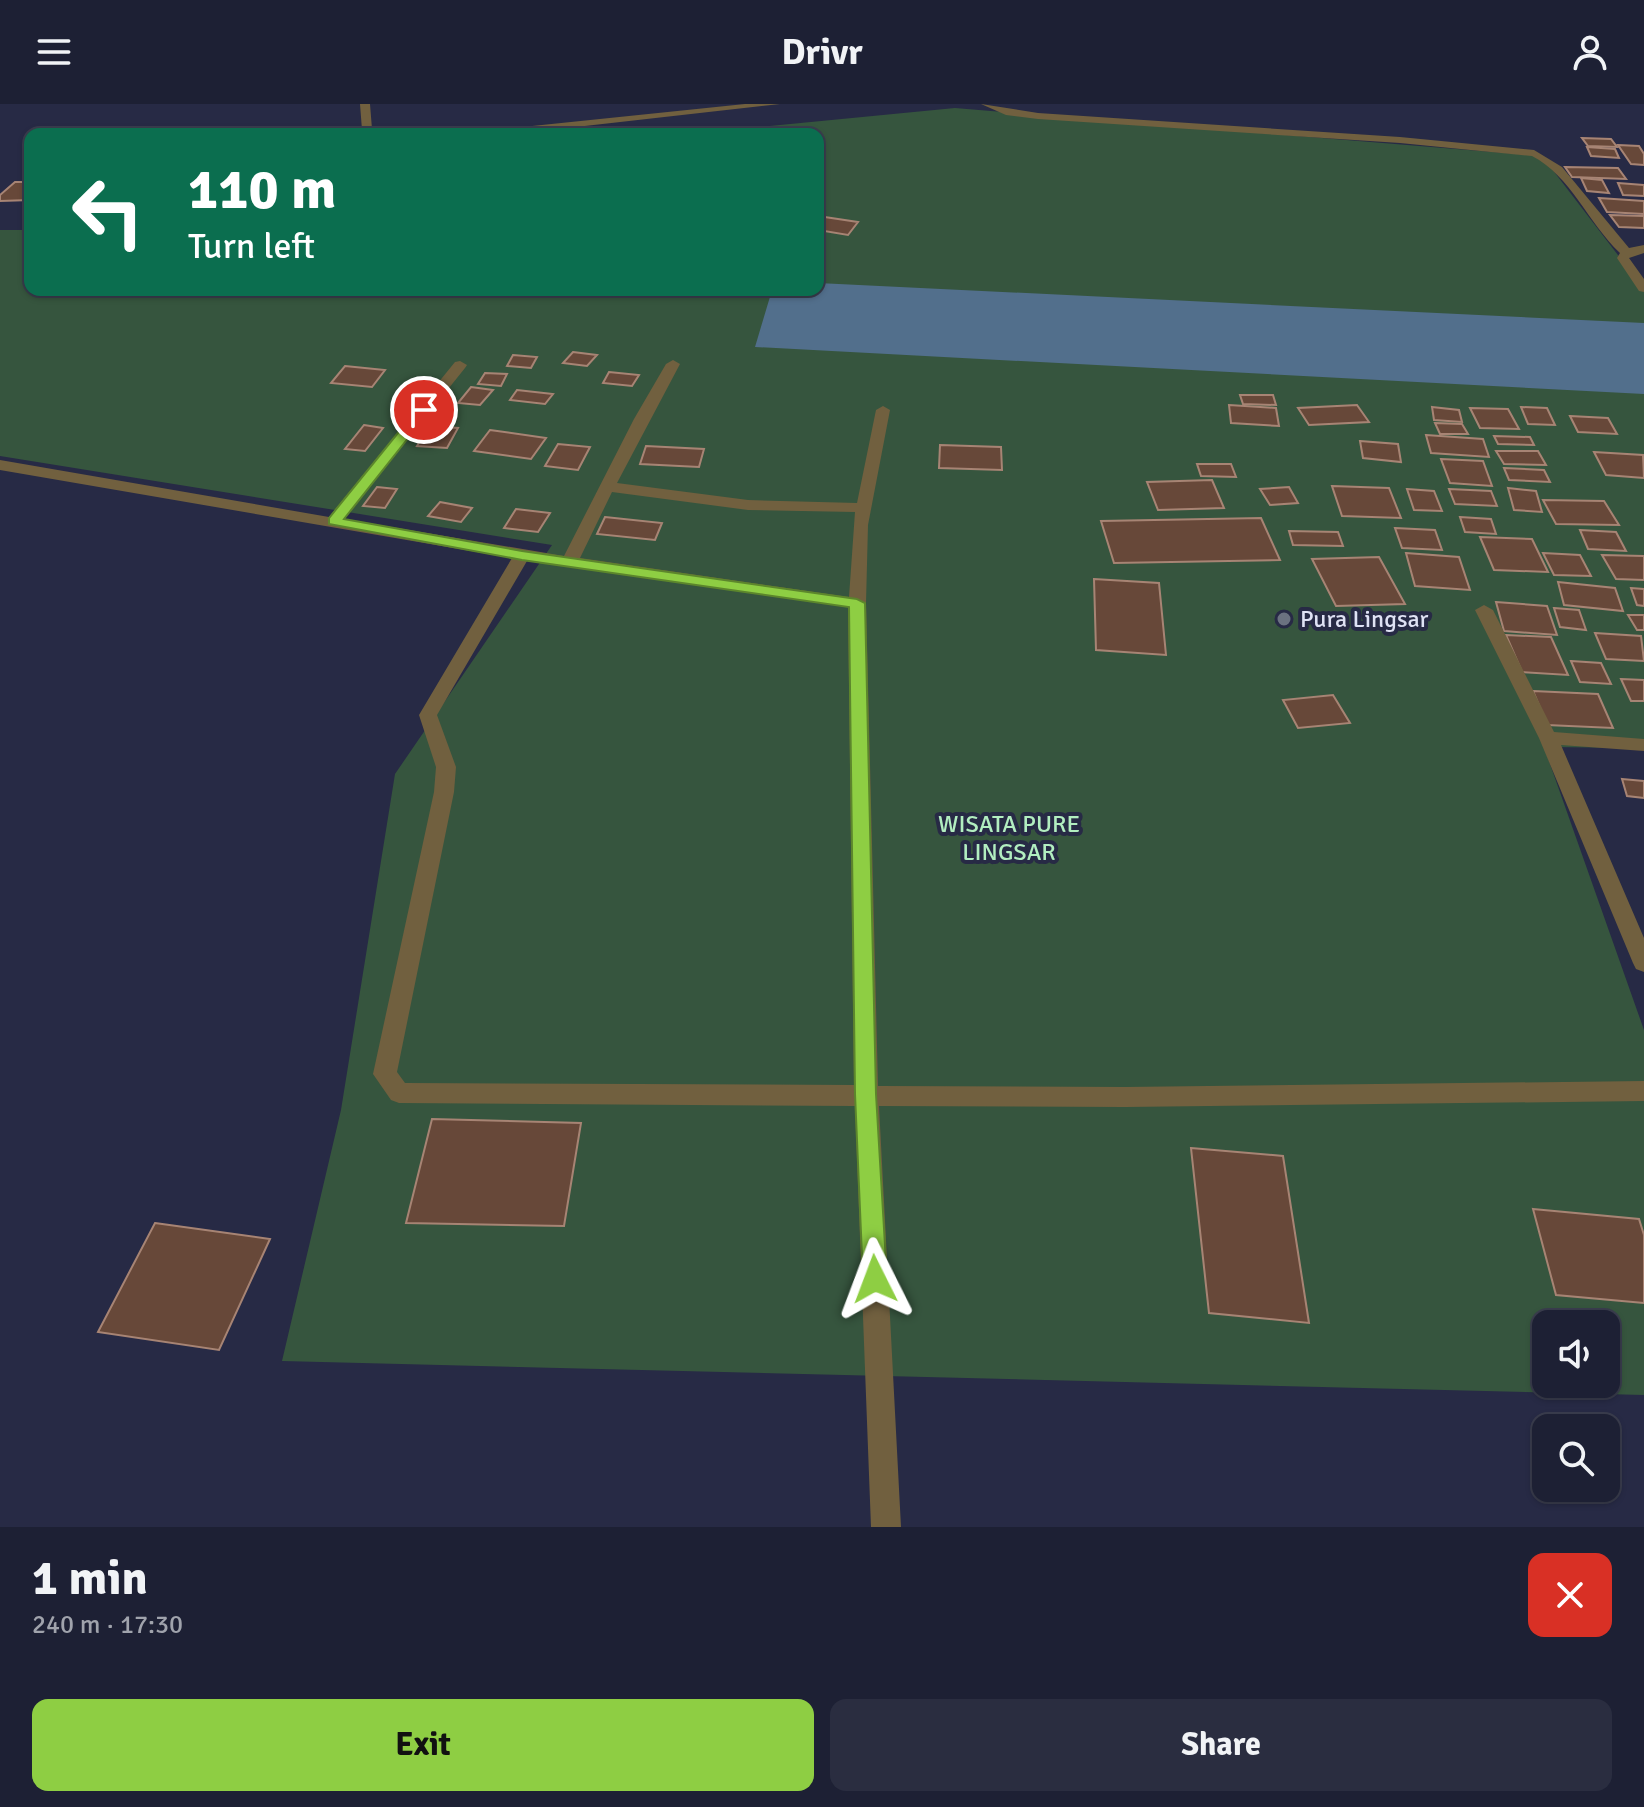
<!DOCTYPE html>
<meta charset="utf-8">
<style>
:root{--surface:#1d2034;--page:#2a2d40;--text:#f1f3f6;--muted:#a0a3ac;--line:#3b3e4f;--accent:#8ece43}
body{margin:0;font-family:Signika,sans-serif;background:var(--page);color:var(--text);height:100vh;display:flex;flex-direction:column;font-size:30px;white-space:nowrap}
*{box-sizing:border-box;margin:0}
p{font-size:26px;color:var(--muted)}
.icon{flex:none;width:44px;height:44px;fill:none;stroke:currentColor;stroke-width:2;stroke-linecap:round;stroke-linejoin:round}
.map{position:relative;height:1423px;overflow:hidden}
.details{display:flex;flex-direction:column;background:var(--surface);flex:1}
.details>*{flex:none}
.guide{position:absolute;left:24px;top:24px;width:800px;height:168px;border-radius:16px;box-shadow:0 2px 6px #0004,0 0 0 2px var(--line);background:#0b6e4f;color:#fff;overflow:hidden}
.buttons{position:absolute;left:1532px;top:1206px;display:grid;gap:16px}
.buttons a{display:grid;place-items:center;width:88px;height:88px;border-radius:16px;background:var(--surface);box-shadow:0 2px 6px #0004,0 0 0 2px var(--line);font-size:40px}
.pin{position:absolute;display:grid;place-items:center;width:68px;height:68px;color:#fff;margin:-34px;border:4px solid #fff;border-radius:50%;box-shadow:0 2px 8px #0007}
.me{position:absolute;width:88px;margin:-44px;rotate:357deg;stroke-linejoin:round;filter:drop-shadow(0 0 6px #0008)}
.turn{display:flex;align-items:center;gap:28px;height:168px;padding:0 32px;font-size:36px}
.turn .icon{width:104px;height:104px;stroke-width:2.5}
.turn b{display:block;font-size:56px;line-height:68px}
.round{display:grid;place-items:center;flex:none;width:84px;height:84px;border-radius:16px;background:var(--page)}
.headline{display:flex;align-items:center;justify-content:space-between;height:136px;padding:0 32px}
h1{font-size:48px;font-weight:700;line-height:60px}
.button{display:flex;gap:16px;margin-top:auto;padding:16px 32px}
.button a{flex:1;height:92px;border-radius:16px;background:var(--accent);color:#111;font-size:32px;font-weight:700;line-height:92px;text-align:center}
.button a+a{background:var(--page);color:var(--text)}
header{display:flex;justify-content:space-between;align-items:center;height:104px;padding:0 32px;background:var(--surface);font-size:36px;font-weight:700}
.map>svg:first-child{display:block}
.green{fill:#36553e;fill-rule:evenodd}
.water{fill:#526f8c}
.building{fill:#674839;stroke:#a78474;stroke-width:2}
.lines{fill:none;stroke-linecap:round;stroke-linejoin:round}
.minor{fill:#71603f;fill-rule:evenodd}
.route{fill:#8ece43;stroke:#5c862c;stroke-width:2}
.worship-dot{fill:#6b7280;stroke:#272a45;stroke-width:3}
.labels{text-anchor:middle;stroke-width:8;stroke-linejoin:round;paint-order:stroke}
.poi-label{font-size:24px;fill:#dfe2f4;stroke:#272a45;text-anchor:start}
.park-label{font-size:24px;fill:#b2eec0;stroke:#272a45}
</style>
<header><svg class="icon" aria-label="menu" viewBox="0 0 24 24"><path d="M4 6h16M4 12h16M4 18h16"/></svg>Drivr<svg class="icon" aria-label="person" viewBox="0 0 24 24"><circle cx="12" cy="8" r="4"/><path d="M4 21q1-7 8-7t8 7"/></svg></header>
<div class="map">
<svg width="1644" height="1423" viewBox="0 0 1644 1423">
<rect width="100%" height="100%" fill="#272a45"/>
<path class="green" d="M955 4 1542 52 1644 185V644L1544 643 1644 926V1291L282 1257 341 1006 395 670 552 441 0 352V126H30V186H818V30H689ZM1546 1220H1606V1280H1546Z"/>
<path class="water" d="M818 179 1644 219V290L755 243 772 186H818Z"/>
<g class="building">
<path d="M1582 34 1611 35 1617 43 1588 42Z"/>
<path d="M1618 41 1639 42 1644 50V61L1631 60Z"/>
<path d="M1587 43 1615 45 1619 54 1591 52Z"/>
<path d="M1565 63 1618 64 1626 75 1572 73Z"/>
<path d="M1581 74 1602 76 1609 89 1587 87Z"/>
<path d="M15 78H30V96L0 97V91Z"/>
<path d="M1618 79 1644 81V92L1623 91Z"/>
<path d="M1599 94 1644 97V110L1607 108Z"/>
<path d="M1610 111 1644 112V124L1619 123Z"/>
<path d="M818 112 858 118 848 131 818 126Z"/>
<path d="M573 248 597 251 587 262 563 259Z"/>
<path d="M513 251 537 253 531 264 507 262Z"/>
<path d="M345 262 385 266 372 283 331 279Z"/>
<path d="M609 268 639 271 632 282 603 279Z"/>
<path d="M485 269 507 270 501 282 478 280Z"/>
<path d="M471 283 493 286 480 301 458 299Z"/>
<path d="M517 286 553 290 545 300 510 296Z"/>
<path d="M1240 291H1273L1276 301 1243 300Z"/>
<path d="M1229 301 1276 304 1279 322 1231 319Z"/>
<path d="M1357 301 1369 318 1309 321 1298 304Z"/>
<path d="M1432 303 1459 306 1462 318 1434 316Z"/>
<path d="M1521 303 1547 304 1555 321 1528 320Z"/>
<path d="M1470 304 1508 305 1519 325 1480 324Z"/>
<path d="M1570 312 1608 314 1617 330 1578 328Z"/>
<path d="M1435 319 1462 320 1468 330H1440Z"/>
<path d="M364 321 383 324 365 347 345 345Z"/>
<path d="M429 322 458 324 447 344 417 342Z"/>
<path d="M490 326 546 334 531 355 474 347Z"/>
<path d="M1426 331 1483 335 1489 353 1431 349Z"/>
<path d="M1494 332 1530 333 1534 341 1498 340Z"/>
<path d="M1360 337 1398 340 1401 358 1363 354Z"/>
<path d="M558 340 590 343 578 366 545 362Z"/>
<path d="M940 341 1001 343 1002 366 939 364Z"/>
<path d="M646 342 704 345 699 363 640 360Z"/>
<path d="M1496 347H1538L1546 361 1504 360Z"/>
<path d="M1594 348 1643 351 1644 374 1606 371Z"/>
<path d="M1441 355 1483 357 1492 382 1450 379Z"/>
<path d="M1197 360H1231L1236 373 1201 372Z"/>
<path d="M1504 364 1544 366 1550 378 1509 376Z"/>
<path d="M1212 376 1224 404 1158 406 1147 378Z"/>
<path d="M1332 382 1389 384 1401 414 1342 412Z"/>
<path d="M377 383 397 385 385 404 363 402Z"/>
<path d="M1289 383 1298 399 1270 401 1260 385Z"/>
<path d="M1508 384 1536 387 1542 408 1514 406Z"/>
<path d="M1407 385 1434 387 1442 407 1414 406Z"/>
<path d="M1449 385 1491 387 1497 402 1455 400Z"/>
<path d="M1543 396 1604 397 1619 421 1556 420Z"/>
<path d="M440 398 472 404 461 418 428 412Z"/>
<path d="M516 405 550 409 538 428 504 424Z"/>
<path d="M605 413 662 419 655 436 597 430Z"/>
<path d="M1460 413 1491 415 1496 430 1465 428Z"/>
<path d="M1261 414 1280 456 1114 459 1101 417Z"/>
<path d="M1395 424 1435 426 1442 446 1402 444Z"/>
<path d="M1580 426 1616 428 1626 447 1588 445Z"/>
<path d="M1289 427 1338 428 1343 442 1293 441Z"/>
<path d="M1480 433 1532 435 1548 468 1494 466Z"/>
<path d="M1406 449 1459 453 1470 486 1415 482Z"/>
<path d="M1543 449 1580 451 1591 472 1554 471Z"/>
<path d="M1602 451 1644 452V476L1616 475Z"/>
<path d="M1379 453 1405 500 1336 502 1312 455Z"/>
<path d="M1094 475 1159 479 1166 551 1096 546Z"/>
<path d="M1558 478 1615 484 1623 507 1564 501Z"/>
<path d="M1631 484 1644 485V502L1637 501Z"/>
<path d="M1496 498 1547 502 1557 531 1504 527Z"/>
<path d="M1554 504 1579 506 1586 526 1560 523Z"/>
<path d="M1628 511H1644V526H1637Z"/>
<path d="M1595 529 1641 532 1644 557 1606 555Z"/>
<path d="M1506 531 1551 533 1568 571 1522 568Z"/>
<path d="M1571 557 1601 559 1611 580 1580 578Z"/>
<path d="M1621 575 1644 576V597H1631Z"/>
<path d="M1533 587 1598 590 1613 624 1547 621Z"/>
<path d="M1333 591 1350 619 1298 624 1283 596Z"/>
<path d="M1622 675 1644 677V694L1627 692Z"/>
<path d="M432 1015 581 1019 564 1122 406 1119Z"/>
<path d="M1191 1044 1283 1052 1309 1219 1209 1209Z"/>
<path d="M1533 1105 1639 1115 1644 1131V1199L1556 1191Z"/>
<path d="M155 1119 270 1135 219 1246 98 1228Z"/>
</g>
<g class="lines">
<g class="minor">
<path d="M360 0H370L372 25 377 30H365L362 26Z"/>
<path d="M745 0H780L514 30H478L483 27Z"/>
<path d="M981 0 1038 9 1400 33 1534 46 1562 63 1629 144 1644 141V149L1629 154 1644 175V188L1639 187 1617 154 1620 149C1588 119 1571 72 1532 52L1400 39 1038 15 1006 11Z"/>
<path d="M673 256 680 260 617 379 748 396 857 399 876 306 883 302 890 306 868 421 866 499 878 982 1125 983 1644 977V997L1125 1003 879 1002 901 1423H871L855 1002 399 999 391 996 373 970 434 688 436 663 419 611 512 454 0 366V356L329 413 455 258 460 257 467 261 465 264 344 415 564 452 634 315 666 260ZM612 388 748 406 855 408 849 493 580 454ZM527 457 848 503 854 981 405 979 397 968 454 688 456 663 437 611Z"/>
<path d="M1484 501 1493 506 1554 628 1644 635V647L1561 641 1644 834V868L1636 865 1633 859 1539 634 1475 506Z"/>
</g>
</g>
<path class="route" d="M424 302 428 303V309L344 415 522 447 857 495 865 499 876 990 887 1175 883 1183 875 1187 866 1183 863 1175 855 990 849 503 522 456 329 420V414L419 303Z"/>
<circle class="worship-dot" cx="1284" cy="515" r="8"/>
<g class="labels">
<g class="poi-label">
<text x="1300" y="523">Pura Lingsar</text>
</g>
<g class="park-label">
<text x="1009" y="728">WISATA PURE<tspan x="1009" dy="28">LINGSAR</tspan></text>
</g>
</g>
</svg>
<div class="buttons">
<a><svg class="icon" aria-label="sound" viewBox="0 0 24 24"><path d="M4 9h4l5-4v14l-5-4H4zM17 9q2 3 0 6"/></svg></a>
<a><svg class="icon" aria-label="search" viewBox="0 0 24 24"><circle cx="10" cy="10" r="6"/><path d="M15 15l6 6"/></svg></a>
</div>
<div class="pin" style="left:424px;top:306px;background:#d93025"><svg class="icon" aria-label="arrive" viewBox="0 0 24 24"><path d="M6 21V4h12l-3 4 3 4H6"/></svg></div>
<svg class="me" style="left:875px;top:1175px" viewBox="-20 -20 40 40"><path d="M0-17L14 15 0 8-14 15z" fill="#8ece43" stroke="#fff" stroke-width="4"/></svg>
<div class="guide">
<div class="turn"><svg class="icon" aria-label="left" viewBox="0 0 24 24"><path d="M17 20v-9H6M10 6l-5 5 5 5"/></svg><div><b>110 m</b>Turn left</div></div>
</div>
</div>
<section class="details">
<div class="headline"><div><h1>1 min</h1><p>240 m · 17:30</p></div><a class="round" style="background:#d93025;color:#fff"><svg class="icon" aria-label="close" viewBox="0 0 24 24"><path d="M6 6l12 12M18 6L6 18"/></svg></a></div>
<div class="button"><a>Exit</a><a>Share</a></div>
</section>
